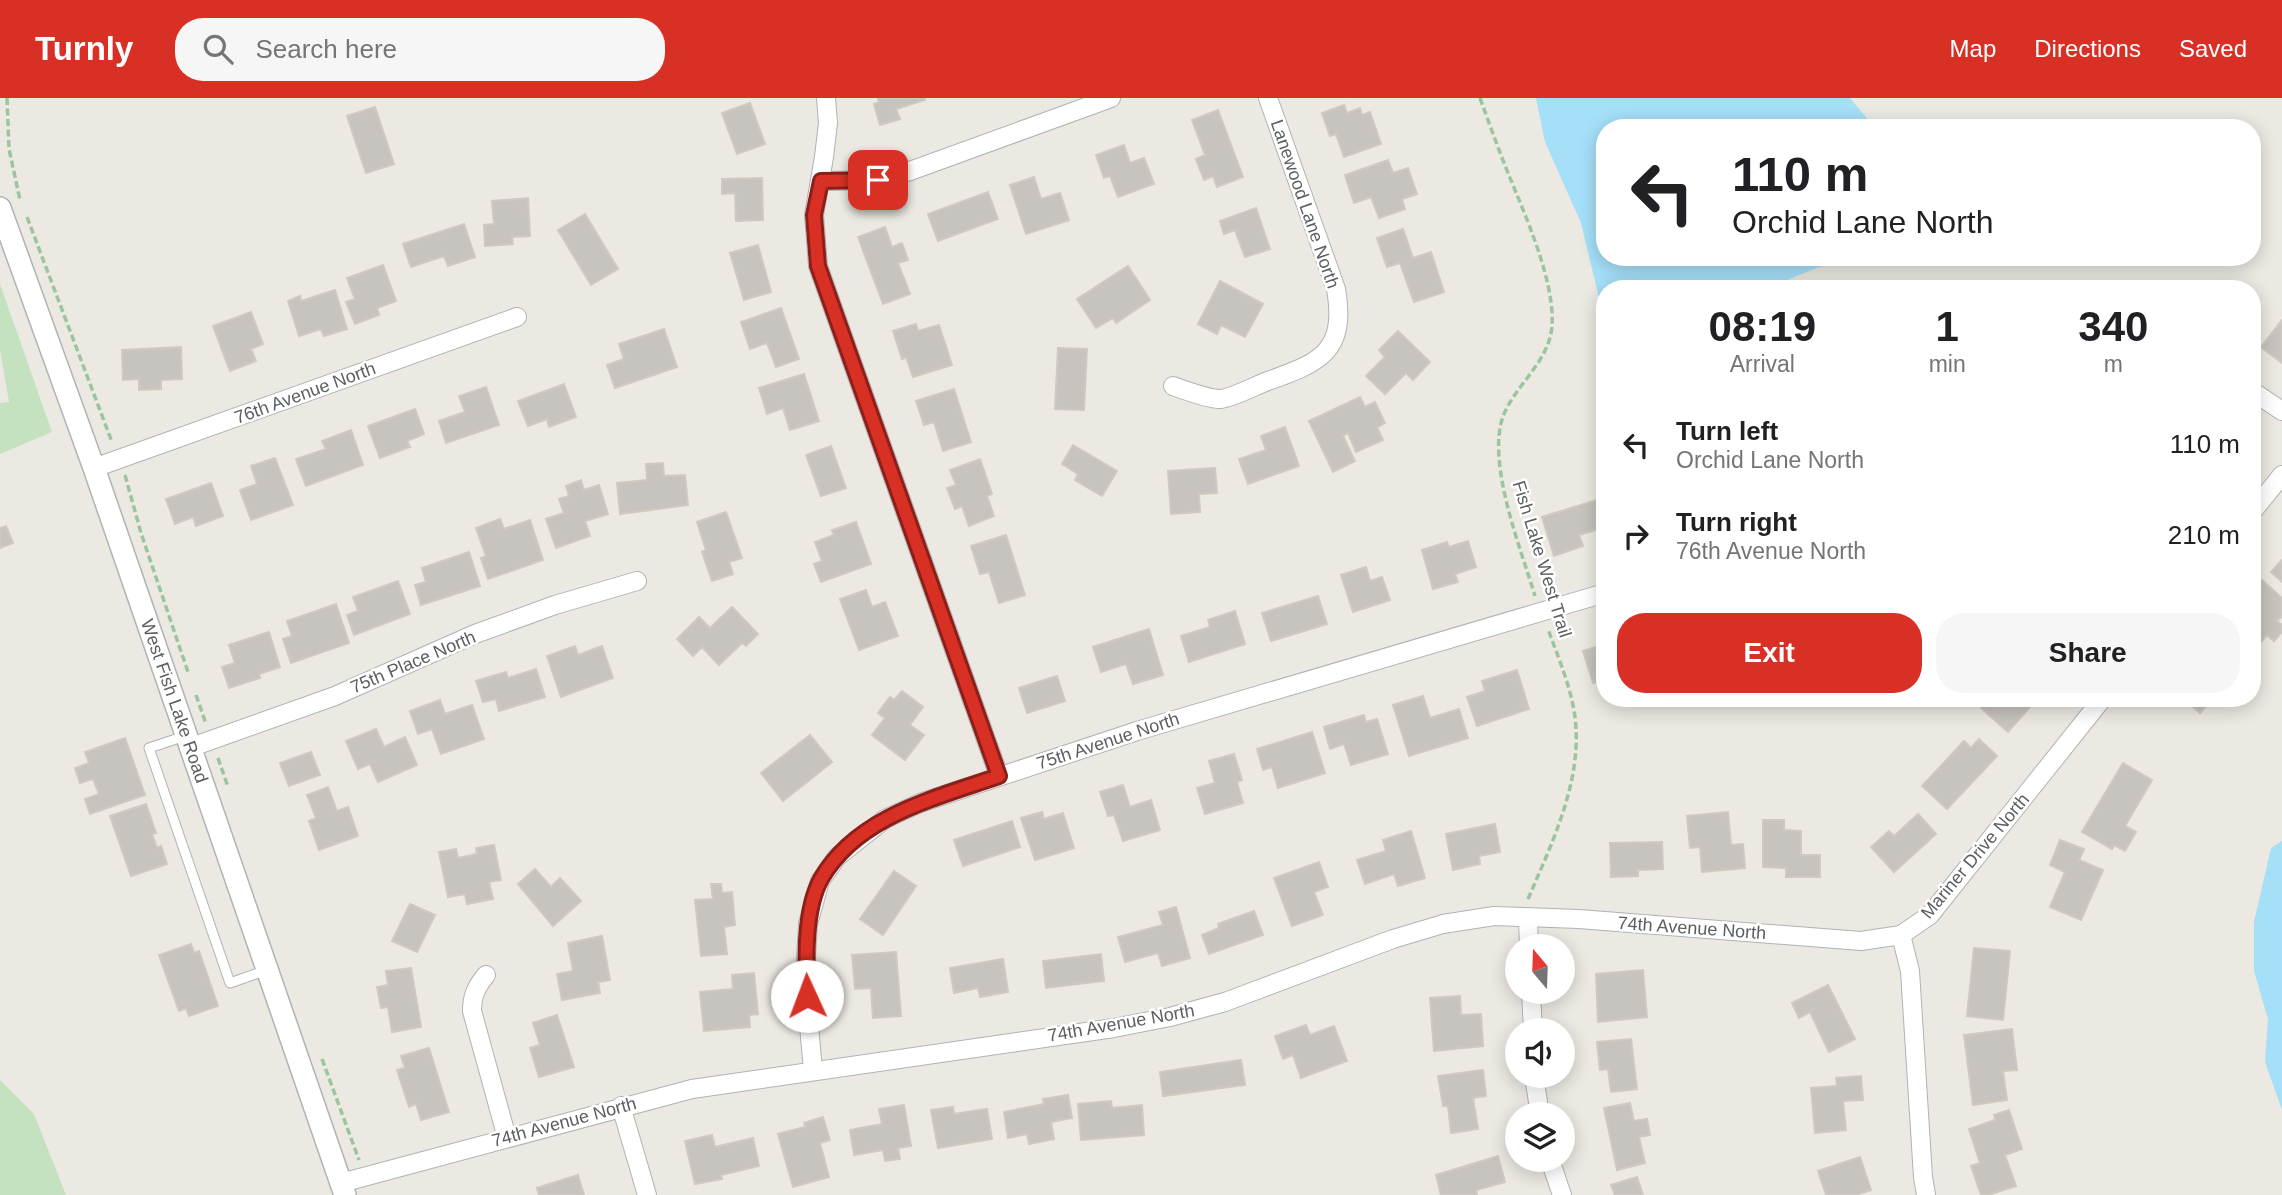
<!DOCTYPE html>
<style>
:root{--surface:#fff;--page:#f6f6f6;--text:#202124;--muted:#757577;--accent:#d93025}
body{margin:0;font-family:Arial,sans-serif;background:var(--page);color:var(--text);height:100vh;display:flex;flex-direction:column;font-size:26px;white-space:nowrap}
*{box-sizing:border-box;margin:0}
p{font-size:23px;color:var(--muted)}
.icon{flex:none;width:38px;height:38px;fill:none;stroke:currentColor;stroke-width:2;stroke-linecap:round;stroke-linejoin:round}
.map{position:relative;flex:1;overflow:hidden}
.sheet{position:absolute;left:1596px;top:182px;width:665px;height:427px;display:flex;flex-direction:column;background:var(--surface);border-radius:28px;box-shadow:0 4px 18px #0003}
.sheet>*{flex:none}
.hud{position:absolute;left:1596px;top:21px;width:665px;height:147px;border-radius:28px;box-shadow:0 4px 18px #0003;background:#fff;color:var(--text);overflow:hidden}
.needle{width:46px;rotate:341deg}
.buttons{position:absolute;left:1505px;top:836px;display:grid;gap:14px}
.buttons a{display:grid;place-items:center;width:70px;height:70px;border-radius:50%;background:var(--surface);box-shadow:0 4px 18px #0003;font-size:35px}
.pin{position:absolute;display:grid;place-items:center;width:60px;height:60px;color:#fff;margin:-30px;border-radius:14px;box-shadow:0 4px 10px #0006}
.me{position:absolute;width:77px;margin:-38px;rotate:358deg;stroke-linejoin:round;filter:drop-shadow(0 0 5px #0008)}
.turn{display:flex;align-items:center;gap:24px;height:147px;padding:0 21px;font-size:32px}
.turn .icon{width:91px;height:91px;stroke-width:2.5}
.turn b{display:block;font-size:49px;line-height:60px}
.eta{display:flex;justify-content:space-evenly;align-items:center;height:119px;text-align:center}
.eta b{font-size:42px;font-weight:700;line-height:49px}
.cta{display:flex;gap:14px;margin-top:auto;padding:14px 21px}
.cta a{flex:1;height:80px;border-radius:28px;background:var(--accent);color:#fff;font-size:28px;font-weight:700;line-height:80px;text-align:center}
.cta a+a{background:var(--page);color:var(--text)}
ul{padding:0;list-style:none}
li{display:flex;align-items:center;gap:21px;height:91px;padding:0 21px}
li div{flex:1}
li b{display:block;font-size:26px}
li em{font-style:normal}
header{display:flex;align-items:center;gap:42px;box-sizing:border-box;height:98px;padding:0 35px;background:var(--accent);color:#fff}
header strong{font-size:33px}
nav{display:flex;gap:38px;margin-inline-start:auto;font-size:24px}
.search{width:490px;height:63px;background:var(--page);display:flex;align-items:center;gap:18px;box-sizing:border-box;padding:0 24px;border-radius:28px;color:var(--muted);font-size:26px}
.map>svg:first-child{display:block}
.green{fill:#c4e2c0}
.water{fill:#a5dff8}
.building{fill:#c7c3be;stroke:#d0c9c0;stroke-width:2}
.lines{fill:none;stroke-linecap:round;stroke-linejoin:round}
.service-casing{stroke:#afb3b6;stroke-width:11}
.minor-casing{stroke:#afb3b6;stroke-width:20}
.tertiary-casing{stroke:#afb3b6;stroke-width:24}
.path{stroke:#9bc4a1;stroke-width:3.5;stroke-dasharray:7 3.5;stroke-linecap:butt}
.service{stroke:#fff;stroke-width:9}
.minor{stroke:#fff;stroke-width:18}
.tertiary{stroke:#fff;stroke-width:21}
.route-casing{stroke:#8d1f18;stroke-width:18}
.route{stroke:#d93025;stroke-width:12}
.labels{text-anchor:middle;stroke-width:5;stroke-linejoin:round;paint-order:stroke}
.street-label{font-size:18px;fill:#5a5e61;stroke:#fff}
</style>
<header>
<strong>Turnly</strong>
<div class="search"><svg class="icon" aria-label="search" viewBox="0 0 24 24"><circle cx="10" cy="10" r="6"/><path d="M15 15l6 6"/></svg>Search here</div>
<nav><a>Map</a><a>Directions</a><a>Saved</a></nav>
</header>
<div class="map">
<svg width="2282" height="1097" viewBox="0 0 2282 1097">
<rect width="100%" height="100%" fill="#ece8e2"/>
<g class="green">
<path d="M0 186 52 334 0 356V305L9 304 0 252Z"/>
<path d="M0 982 34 1016 66 1097H0Z"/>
</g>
<g class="water">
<path d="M1536 0H1850L1875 30H1605V159H1868L1862 163 1819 169 1765 191H1605V213L1600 204 1581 125 1545 44Z"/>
<path d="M2282 743V1012L2265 964 2268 921 2254 873V824L2271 750Z"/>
</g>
<g class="building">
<path d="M878 0H924L925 2 896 11 900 21 880 27 874 6 879 4Z"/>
<path d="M750 5 765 46 737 56 722 15Z"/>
<path d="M1344 7 1347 15 1360 10 1362 17 1370 14 1381 46 1344 59 1336 36 1330 38 1322 15Z"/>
<path d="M375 9 394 66 366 75 347 18Z"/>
<path d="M1218 12 1243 79 1217 89 1213 78 1204 82 1196 61 1205 57 1192 22Z"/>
<path d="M1124 47 1130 65 1144 60 1154 86 1118 99 1110 78 1104 80 1096 57Z"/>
<path d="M1388 62 1393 75 1408 70 1417 96 1402 101 1405 111 1379 120 1371 99 1354 105 1345 77Z"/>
<path d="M1034 79 1041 101 1060 95 1069 122 1026 136 1010 87Z"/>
<path d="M762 80 763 122 736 123 735 95 722 96V81Z"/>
<path d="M988 94 998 121 938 143 928 116Z"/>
<path d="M528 100 530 138 512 139 513 146 485 148 484 127 494 126 492 103Z"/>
<path d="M1256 110 1270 151 1245 159 1235 132 1224 136 1220 123Z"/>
<path d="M585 116 618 171 591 187 558 132Z"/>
<path d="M464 126 475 159 448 168 444 158 411 169 403 146Z"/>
<path d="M885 129 892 149 902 145 908 162 898 165 910 196 883 206 858 139Z"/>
<path d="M1403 131 1413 160 1431 154 1444 194 1414 204 1400 165 1387 169 1377 140Z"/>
<path d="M758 147 771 194 744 202 730 155Z"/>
<path d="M383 167 396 203 377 210 379 217 355 226 346 204 355 201 347 180Z"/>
<path d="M1128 168 1150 202 1116 225 1113 220 1096 230 1077 201Z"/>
<path d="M1220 183 1263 206 1245 239 1221 227 1217 236 1198 226Z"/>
<path d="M335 192 347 231 324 238 321 231 299 238 288 203 300 198 301 203Z"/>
<path d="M781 210 799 261 776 269 767 245 750 251 741 224Z"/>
<path d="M251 214 263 246 251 251 256 263 230 273 213 228Z"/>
<path d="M2282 222V265L2261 249Z"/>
<path d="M916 226 918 233 939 227 952 267 913 279 906 259 902 261 893 233Z"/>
<path d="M664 231 677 269 615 290 607 267 624 261 619 246Z"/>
<path d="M1398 233 1430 264 1413 282 1406 275 1385 296 1366 278 1385 259 1379 252Z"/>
<path d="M181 249 182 281 161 282V291L139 292V281L123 282 122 252Z"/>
<path d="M1058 250 1087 251 1084 312 1055 311Z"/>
<path d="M804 276 819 323 790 332 783 310 767 316 759 290Z"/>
<path d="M564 286 576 319 549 329 547 321 528 328 518 303Z"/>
<path d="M486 289 499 327 446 345 439 323 465 314 459 298Z"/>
<path d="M954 291 971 344 943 353 934 324 924 327 916 303Z"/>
<path d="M1360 299 1365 309 1375 304 1385 325 1377 329 1383 342 1356 354 1348 335 1343 338 1355 363 1333 374 1309 323Z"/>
<path d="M415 311 424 336 407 343 410 349 380 360 368 328Z"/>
<path d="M1285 329 1299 368 1248 386 1239 361 1266 352 1261 338Z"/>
<path d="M351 332 363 367 306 388 296 361 326 351 322 343Z"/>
<path d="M1073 347 1117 373 1102 398 1075 382 1078 376 1062 366Z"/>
<path d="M831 348 846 390 821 398 806 357Z"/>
<path d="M275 360 293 407 251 422 240 392 257 386 251 368Z"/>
<path d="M980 361 992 396 987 398 994 418 969 428 962 408 955 411 947 390 956 387 950 372Z"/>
<path d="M663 365 664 378 685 377 688 407 620 416 617 385 647 382 646 366Z"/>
<path d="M1215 370 1217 395 1199 396 1200 414 1171 416 1168 373Z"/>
<path d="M581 382 584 392 599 387 608 416 585 423 590 438 556 450 546 421 564 415 559 401 569 398 566 388Z"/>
<path d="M211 385 223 418 196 428 193 419 175 426 166 401Z"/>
<path d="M1603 400 1605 429 1579 437 1583 448 1554 458 1542 419Z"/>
<path d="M726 414 742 460 729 464 733 476 712 483 702 454 706 452 697 424Z"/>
<path d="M500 421 504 431 530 422 543 462 488 481 481 460 486 458 476 430Z"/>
<path d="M856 424 871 466 821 484 814 466 822 463 815 444 834 437 832 432Z"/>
<path d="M6 428 13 445 0 450V430Z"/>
<path d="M1006 437 1025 497 999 505 989 474 980 476 971 448Z"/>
<path d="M1468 443 1476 469 1455 476 1458 484 1433 491 1422 452 1447 444 1449 449Z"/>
<path d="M469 454 480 488 421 507 415 487 426 484 422 470Z"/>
<path d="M2282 462V484L2271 474Z"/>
<path d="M1366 469 1370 483 1382 479 1390 502 1353 514 1341 477Z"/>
<path d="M2262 482 2282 500V518L2277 523 2282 527V534L2274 543 2267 537 2252 554V493Z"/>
<path d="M398 483 410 516 354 537 347 517 358 513 353 499Z"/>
<path d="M866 492 872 509 885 504 898 538 859 552 840 501Z"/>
<path d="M1318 498 1327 526 1271 543 1262 515Z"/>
<path d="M336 506 349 545 291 565 283 541 292 538 287 523Z"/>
<path d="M732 509 758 536 746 548 742 545 719 567 702 549 693 558 677 541 699 519 710 530Z"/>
<path d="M1235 513 1245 546 1189 564 1181 538 1210 529 1208 522Z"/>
<path d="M1149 531 1163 577 1133 586 1126 566 1101 574 1093 549Z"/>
<path d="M269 534 280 569 259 576 260 580 229 590 222 569 235 565 229 547Z"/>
<path d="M1605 546V582L1593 585 1583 553Z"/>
<path d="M575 548 578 557 602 548 613 580 561 599 547 558Z"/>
<path d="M536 571 545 599 499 613 496 601 483 604 476 583 506 574 508 580Z"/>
<path d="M1517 572 1529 611 1477 628 1467 599 1485 593 1482 583Z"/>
<path d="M1057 578 1065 603 1027 615 1019 590Z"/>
<path d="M902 593 923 609 910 627 924 637 905 662 872 637 885 620 878 615 890 599 894 602Z"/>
<path d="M1423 598 1430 620 1459 611 1468 640 1409 658 1393 607Z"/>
<path d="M1990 600H2038L2008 634 1981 610Z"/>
<path d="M2183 600H2213L2200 615Z"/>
<path d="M440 602 445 616 472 607 484 641 441 656 432 631 418 636 410 613Z"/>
<path d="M1364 617 1366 624 1377 621 1388 656 1351 667 1344 646 1330 651 1324 629Z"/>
<path d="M376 631 384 649 405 639 417 667 378 684 370 666 358 671 346 643Z"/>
<path d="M1312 634 1325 675 1278 690 1272 669 1263 672 1257 651Z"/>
<path d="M810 637 832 664 783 703 761 675Z"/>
<path d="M125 640 145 697 90 716 85 701 99 696 93 681 80 685 75 670 89 665 85 654Z"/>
<path d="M1979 641 1997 658 1947 711 1922 688 1964 643 1971 650Z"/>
<path d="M311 654 320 677 289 688 280 665Z"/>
<path d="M1234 656 1242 682 1237 684 1243 705 1205 716 1197 690 1215 685 1209 663Z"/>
<path d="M2123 665 2152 682 2125 728 2136 734 2125 753 2114 747 2112 751 2082 734Z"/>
<path d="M1123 687 1130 709 1151 702 1160 732 1123 743 1114 717 1108 718 1100 694Z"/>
<path d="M328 689 337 713 348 709 358 738 319 752 309 723 316 720 307 697Z"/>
<path d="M146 706 156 735 152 736 157 750 161 748 167 766 131 778 110 718Z"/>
<path d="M1042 714 1044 721 1063 715 1074 750 1035 762 1021 720Z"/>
<path d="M1728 714 1731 747 1743 746 1745 770 1702 774 1700 749 1690 750 1687 718Z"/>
<path d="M1918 716 1936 736 1894 774 1871 749 1889 733 1894 738Z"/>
<path d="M1763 722H1784V732L1801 733V757H1820V779H1786V770L1763 769Z"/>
<path d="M1012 723 1020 749 963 768 954 742Z"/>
<path d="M1495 726 1500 754 1479 758 1480 766 1453 772 1446 736Z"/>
<path d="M1411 733 1425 780 1398 788 1394 776 1365 786 1357 762 1386 753 1383 742Z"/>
<path d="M2060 742 2084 751 2079 762 2103 772 2081 822 2050 809 2065 774 2050 767Z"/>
<path d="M1662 744 1663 771 1638 772V778L1611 779 1610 745Z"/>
<path d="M494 747 501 782 489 784 493 801 467 806 465 796 448 799 439 754 456 751 458 760 477 756 476 750Z"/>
<path d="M1319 764 1328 789 1314 794 1323 817 1292 828 1274 780Z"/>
<path d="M535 771 551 789 560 780 581 803 553 828 518 786Z"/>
<path d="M894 773 916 788 883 837 860 821Z"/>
<path d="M711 786H721L722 795 732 794 735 827 724 829 727 856 701 858 695 802 713 801Z"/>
<path d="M410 806 435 817 417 854 392 843Z"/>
<path d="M1176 809 1190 860 1162 868 1158 855 1125 864 1118 839 1163 827 1159 814Z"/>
<path d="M1254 813 1263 837 1209 856 1202 837 1219 830 1218 826Z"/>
<path d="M602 838 610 882 598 884 600 895 562 902 557 876 573 873 568 845Z"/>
<path d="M191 846 194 855 199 853 218 908 189 918 186 910 179 913 159 857Z"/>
<path d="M1974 850 2010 853 2003 922 1967 918Z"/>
<path d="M896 854 901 918 873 920 871 890 855 891 852 857Z"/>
<path d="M1101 856 1104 883 1046 890 1043 863Z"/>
<path d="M1003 861 1008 894 980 899 978 890 954 895 950 870Z"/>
<path d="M411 870 421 929 392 934 388 909 381 910 377 889 388 887 386 873Z"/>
<path d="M1643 872 1647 919 1598 924 1596 876Z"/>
<path d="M754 875 758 916 749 917 750 929 704 933 700 894 733 891 732 877Z"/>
<path d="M1828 887 1855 941 1829 954 1810 914 1799 920 1792 905Z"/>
<path d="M1460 898 1461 917 1481 916 1483 948 1434 953 1430 900Z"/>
<path d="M557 917 574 969 539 979 530 950 540 947 533 925Z"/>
<path d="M1306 927 1310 937 1334 928 1347 963 1301 980 1293 957 1283 961 1275 938Z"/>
<path d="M2012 931 2017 972 2003 973 2007 1002 1973 1007 1964 937Z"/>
<path d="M1631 941 1637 991 1611 994 1608 971 1600 972 1597 944Z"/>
<path d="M429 950 449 1014 421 1022 416 1006 409 1009 397 972 405 970 401 958Z"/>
<path d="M1241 962 1245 987 1163 998 1160 974Z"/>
<path d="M1483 972 1486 998 1473 1000 1478 1031 1451 1035 1448 1008H1443L1438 978Z"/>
<path d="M1861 978 1863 1002 1843 1003 1846 1032 1815 1035 1811 990 1837 988 1836 980Z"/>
<path d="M1068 997 1072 1020 1051 1024 1054 1041 1029 1046 1027 1036 1008 1040 1004 1014 1044 1006 1043 1001Z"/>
<path d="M1111 1003 1112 1010 1142 1007 1144 1037 1081 1042 1078 1006Z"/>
<path d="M1630 1005 1634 1023 1647 1021 1650 1037 1639 1039 1645 1065 1617 1072 1604 1010Z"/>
<path d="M904 1007 911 1048 898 1050 900 1061 885 1063 883 1052 854 1057 850 1032 882 1026 879 1011Z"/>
<path d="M953 1009 954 1016 987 1011 992 1041 938 1050 931 1012Z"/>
<path d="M2009 1012 2022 1051 2005 1057 2016 1088 1988 1097H1981L1971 1068 1980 1065 1969 1031 1995 1022 1994 1017Z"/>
<path d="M823 1019 830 1042 820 1045 829 1079 793 1089 778 1036 805 1029 804 1025Z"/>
<path d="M712 1037 715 1049 753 1040 759 1068 721 1077 722 1081 695 1086 685 1043Z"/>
<path d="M1498 1058 1505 1084 1476 1092 1477 1097H1441L1436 1077Z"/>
<path d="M1860 1059 1871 1092 1856 1097H1826L1818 1073Z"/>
<path d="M578 1077 584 1097H539L537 1090Z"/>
<path d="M1637 1079 1643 1097H1615L1611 1087Z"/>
</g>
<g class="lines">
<defs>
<path id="service" d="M185 638 149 650 230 885 267 872"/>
<g id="minor">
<path d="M826 0 828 25 824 59 814 117 818 168 999 678"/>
<path d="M821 83 878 82 910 73 1111 0"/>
<path d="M1173 288C1184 292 1208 301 1220 301 1232 300 1253 289 1265 284 1319 265 1347 255 1336 191L1268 0"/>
<path d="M2252 293 2282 313"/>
<path d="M94 370 517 219"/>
<path d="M2252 414 2282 377"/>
<path d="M189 650 335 598 475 536 555 507 637 483"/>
<path d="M1528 821 1529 849"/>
<path d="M486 877C476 889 472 898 472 913L507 1040"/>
<path d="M1531 894 1533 933"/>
<path d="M813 972 808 917 806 860 808 826 820 783 837 759 885 721 920 705 1137 633 1605 495"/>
<path d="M1534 978 1540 1017"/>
<path d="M621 1008 647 1097"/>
<path d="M1550 1062 1562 1097"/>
<path d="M341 1085 692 991 1114 930 1170 919 1225 904 1393 841 1443 826 1494 818 1579 821 1861 843 1901 837"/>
<path d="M1926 1097 1923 1079 1910 873 1901 837 1930 817 2103 600"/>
</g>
<g id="tertiary">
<path id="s1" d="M0 110 94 370 345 1097"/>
</g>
</defs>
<use href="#service" class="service-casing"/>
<use href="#minor" class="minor-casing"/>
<use href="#tertiary" class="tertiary-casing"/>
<g class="path">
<path d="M7 0 9 51 20 102"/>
<path d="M1480 0C1489 25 1498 50 1508 75 1525 117 1555 183 1552 228 1549 264 1517 285 1504 316 1485 362 1521 451 1535 498"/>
<path d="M27 119 112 344"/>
<path d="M125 377 141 435 189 577"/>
<path d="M196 597 206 626"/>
<path d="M218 660 228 689"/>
<path d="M1528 801C1552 745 1583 682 1575 619 1571 589 1558 559 1548 531"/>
<path d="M322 961 359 1062"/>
</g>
<use href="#service" class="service"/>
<use href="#minor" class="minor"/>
<use href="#tertiary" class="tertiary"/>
</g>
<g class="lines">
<defs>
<path id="route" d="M807 898C806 863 804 812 821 781 857 718 936 700 999 678L818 168 814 117 821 83 878 82"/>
</defs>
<use href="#route" class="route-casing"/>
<use href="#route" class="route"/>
</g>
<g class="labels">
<g class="street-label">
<text transform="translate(1305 106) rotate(71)" y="6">Lanewood Lane North</text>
<text transform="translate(305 295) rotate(-20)" y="6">76th Avenue North</text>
<text transform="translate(1542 461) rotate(73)" y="6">Fish Lake West Trail</text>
<text transform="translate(413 564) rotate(-23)" y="6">75th Place North</text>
<text dy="6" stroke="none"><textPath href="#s1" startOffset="523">West Fish Lake Road</textPath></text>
<text transform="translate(1108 643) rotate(-18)" y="6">75th Avenue North</text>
<text transform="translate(1975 758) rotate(-50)" y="6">Mariner Drive North</text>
<text transform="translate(1692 830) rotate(4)" y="6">74th Avenue North</text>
<text transform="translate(1121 925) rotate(-10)" y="6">74th Avenue North</text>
<text transform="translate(564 1024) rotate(-15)" y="6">74th Avenue North</text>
</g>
</g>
</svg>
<div class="buttons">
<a><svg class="needle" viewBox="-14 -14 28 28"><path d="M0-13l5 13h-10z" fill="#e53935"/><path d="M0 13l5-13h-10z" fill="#757577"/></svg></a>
<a><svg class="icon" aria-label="sound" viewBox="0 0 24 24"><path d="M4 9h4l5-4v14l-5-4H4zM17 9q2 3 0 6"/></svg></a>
<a><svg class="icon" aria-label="layers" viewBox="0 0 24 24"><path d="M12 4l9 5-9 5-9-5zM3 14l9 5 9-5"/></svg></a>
</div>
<div class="pin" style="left:878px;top:82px;background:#d93025"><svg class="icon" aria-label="arrive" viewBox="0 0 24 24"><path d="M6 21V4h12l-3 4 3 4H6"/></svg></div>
<svg class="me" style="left:807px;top:898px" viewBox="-20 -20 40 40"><circle r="19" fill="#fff"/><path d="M0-13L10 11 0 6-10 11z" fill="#d93025"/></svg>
<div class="hud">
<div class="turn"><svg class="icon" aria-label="left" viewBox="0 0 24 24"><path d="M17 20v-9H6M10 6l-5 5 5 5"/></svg><div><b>110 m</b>Orchid Lane North</div></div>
</div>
<section class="sheet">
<div class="eta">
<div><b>08:19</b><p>Arrival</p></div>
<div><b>1</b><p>min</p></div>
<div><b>340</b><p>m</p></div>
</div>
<ul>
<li><svg class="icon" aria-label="left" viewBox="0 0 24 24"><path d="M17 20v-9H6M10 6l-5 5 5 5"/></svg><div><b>Turn left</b><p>Orchid Lane North</p></div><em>110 m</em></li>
<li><svg class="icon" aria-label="right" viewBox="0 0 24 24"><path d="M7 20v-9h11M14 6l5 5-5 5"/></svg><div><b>Turn right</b><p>76th Avenue North</p></div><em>210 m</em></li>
</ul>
<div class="cta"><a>Exit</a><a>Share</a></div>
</section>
</div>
